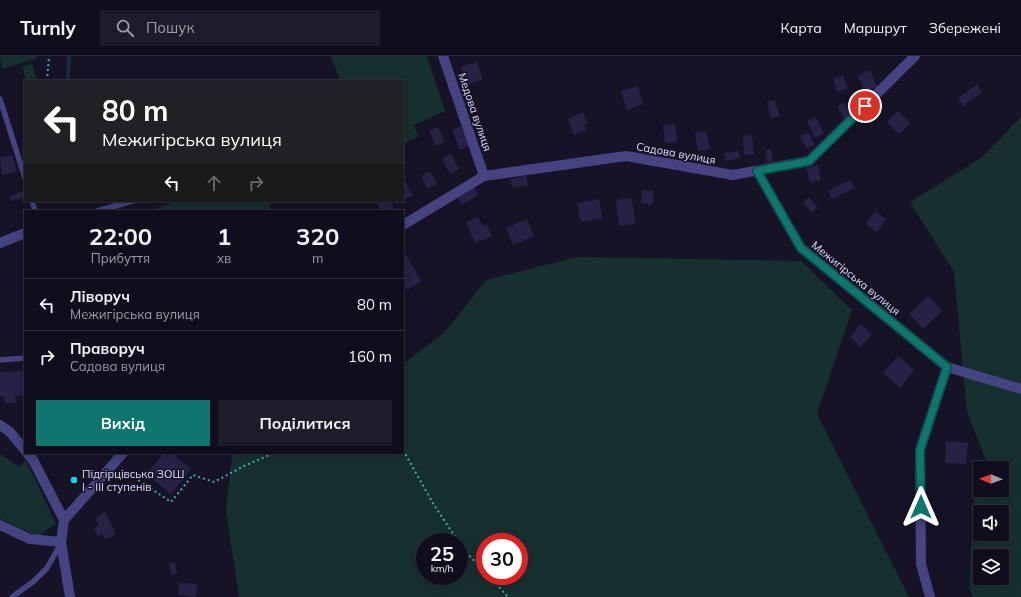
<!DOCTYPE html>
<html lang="uk">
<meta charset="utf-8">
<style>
:root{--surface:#100e1d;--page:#1e1c2a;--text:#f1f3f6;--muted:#9c9ca4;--line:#302e3b;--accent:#0f766e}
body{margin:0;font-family:Mulish,sans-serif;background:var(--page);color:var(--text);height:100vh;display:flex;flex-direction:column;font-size:15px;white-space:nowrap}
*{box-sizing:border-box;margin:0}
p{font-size:13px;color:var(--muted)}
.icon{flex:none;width:22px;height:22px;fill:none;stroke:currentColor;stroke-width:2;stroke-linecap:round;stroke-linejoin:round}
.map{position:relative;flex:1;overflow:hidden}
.panel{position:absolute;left:24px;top:154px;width:380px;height:244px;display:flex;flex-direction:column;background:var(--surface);border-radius:0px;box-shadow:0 2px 10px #0003,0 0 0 1px var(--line)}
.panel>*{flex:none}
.guide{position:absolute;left:24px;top:24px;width:380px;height:122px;border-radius:0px;box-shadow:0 2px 10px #0003,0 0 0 1px var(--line);background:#202124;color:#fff;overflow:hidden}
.needle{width:26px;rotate:271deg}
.tools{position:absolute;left:973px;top:405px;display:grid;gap:8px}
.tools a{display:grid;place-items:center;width:36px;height:36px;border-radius:0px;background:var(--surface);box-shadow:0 2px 10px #0003,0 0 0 1px var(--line);font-size:20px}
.speed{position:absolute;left:416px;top:477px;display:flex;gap:8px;font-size:20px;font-weight:700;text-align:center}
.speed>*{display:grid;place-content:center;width:52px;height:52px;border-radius:50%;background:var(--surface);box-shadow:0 2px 10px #0003,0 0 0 1px var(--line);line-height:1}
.speed small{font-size:10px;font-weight:400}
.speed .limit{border:6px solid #d22;background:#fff;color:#111}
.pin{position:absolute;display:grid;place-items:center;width:34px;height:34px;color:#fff;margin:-17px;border:2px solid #fff;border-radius:50%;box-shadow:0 1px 4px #0007}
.me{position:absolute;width:44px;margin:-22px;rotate:0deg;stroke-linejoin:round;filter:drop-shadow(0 0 3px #0008)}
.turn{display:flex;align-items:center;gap:14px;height:84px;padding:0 12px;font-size:18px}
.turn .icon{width:52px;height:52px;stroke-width:2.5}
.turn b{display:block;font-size:28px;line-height:34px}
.lanes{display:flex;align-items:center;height:38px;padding:0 12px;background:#0003;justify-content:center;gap:20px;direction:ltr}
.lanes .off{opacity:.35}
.eta{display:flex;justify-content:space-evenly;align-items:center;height:68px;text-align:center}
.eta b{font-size:24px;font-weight:700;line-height:28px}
.cta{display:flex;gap:8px;margin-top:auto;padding:8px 12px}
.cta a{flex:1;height:46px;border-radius:0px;background:var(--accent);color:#fff;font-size:16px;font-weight:700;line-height:46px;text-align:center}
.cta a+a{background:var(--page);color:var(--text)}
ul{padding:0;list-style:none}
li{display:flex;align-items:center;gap:12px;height:52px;padding:0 12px;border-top:1px solid var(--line)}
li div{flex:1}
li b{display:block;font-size:15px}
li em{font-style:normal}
header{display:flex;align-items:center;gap:24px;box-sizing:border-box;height:56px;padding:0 20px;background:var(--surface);border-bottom:1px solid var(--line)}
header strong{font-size:19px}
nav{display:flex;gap:22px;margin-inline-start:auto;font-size:14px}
.search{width:280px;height:36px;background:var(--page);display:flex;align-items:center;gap:10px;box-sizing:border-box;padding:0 14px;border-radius:0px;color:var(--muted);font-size:15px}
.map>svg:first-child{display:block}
.green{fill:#16302f;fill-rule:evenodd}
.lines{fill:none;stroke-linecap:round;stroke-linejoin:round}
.stream{stroke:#172c4c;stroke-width:3.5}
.building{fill:#282146}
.path{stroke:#3eaea7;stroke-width:2;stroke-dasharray:2 3;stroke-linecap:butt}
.service{stroke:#454381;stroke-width:5.5}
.minor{stroke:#454381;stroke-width:10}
.tertiary{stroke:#454381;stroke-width:10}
.route-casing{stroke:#0a4d48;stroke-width:10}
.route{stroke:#0f766e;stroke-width:7}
.poi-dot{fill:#1dd2e6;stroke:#161327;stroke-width:1.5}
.labels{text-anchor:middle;stroke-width:3;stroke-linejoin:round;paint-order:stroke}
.street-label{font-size:11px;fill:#e0dcfb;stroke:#161327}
.poi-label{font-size:11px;fill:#e0dcfb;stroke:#161327;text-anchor:start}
</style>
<header>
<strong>Turnly</strong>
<div class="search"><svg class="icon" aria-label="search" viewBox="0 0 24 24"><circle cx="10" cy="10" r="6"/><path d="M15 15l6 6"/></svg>Пошук</div>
<nav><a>Карта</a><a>Маршрут</a><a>Збережені</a></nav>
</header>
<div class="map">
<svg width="1021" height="541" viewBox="0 0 1021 541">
<rect width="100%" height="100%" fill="#161327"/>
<g class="green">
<path d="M0 0H37V2L2 13Z"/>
<path d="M330 0H427L445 55 414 69 418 81 403 88V25H341Z"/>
<path d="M32 8 37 25H27L22 11Z"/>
<path d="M1021 61V541H973L969 531 974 442 980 430V434H1002V412H989L967 356 954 216 910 146 981 102ZM980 456H1002V478H980ZM980 500H1002V522H980Z"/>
<path d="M169 145H275L269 148 272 155H148L169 148Z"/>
<path d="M577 201 801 205 852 254 817 358 909 541H239L226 455 232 400 238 397H403V308L445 276 486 224ZM425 486H459V520H425ZM485 486H519V520H485Z"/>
<path d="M0 398 19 411 26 404 56 468 38 480 0 463Z"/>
</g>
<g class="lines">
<path class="stream" d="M68 25 69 0"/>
</g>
<g class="building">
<path d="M477 6 483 24 467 29 461 11Z"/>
<path d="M870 14 877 31 865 36 858 20Z"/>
<path d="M843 19 848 33 837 36 833 23Z"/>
<path d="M977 28 982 36 963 50 958 42Z"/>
<path d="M638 30 643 48 627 54 621 35Z"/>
<path d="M775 44 780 60 771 62 767 46Z"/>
<path d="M844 46 852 58 844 63 837 50Z"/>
<path d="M898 55 910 67 899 78 887 66Z"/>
<path d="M583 56 588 67 584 69 586 74 574 79 568 63Z"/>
<path d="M816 61 824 78 815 82 807 65Z"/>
<path d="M675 68 677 86 665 87 663 69Z"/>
<path d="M461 70 469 90 460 94 452 74Z"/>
<path d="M438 71 445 85 436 90 429 75Z"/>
<path d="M706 75 710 93 698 95 695 77Z"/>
<path d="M808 76 815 89 807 93 800 80Z"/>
<path d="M752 79 754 98 744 99 743 80Z"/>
<path d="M771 93 773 105 767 106 765 94Z"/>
<path d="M739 95 740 102 725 105 724 97Z"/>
<path d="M451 98 459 113 450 118 442 103Z"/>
<path d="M12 99 17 115 2 119 0 102Z"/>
<path d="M818 109 821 124 810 126 806 112Z"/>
<path d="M430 115 437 128 428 133 421 120Z"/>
<path d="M526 120 528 129 512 132 511 123Z"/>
<path d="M403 121 413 140 405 143 403 139Z"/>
<path d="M850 124 854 132 832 143 828 135Z"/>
<path d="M474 131 478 139 462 149 458 142Z"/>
<path d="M642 134 654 135 652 149 641 147Z"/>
<path d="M24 135 25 141 11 145 10 140Z"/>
<path d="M809 141 818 152 812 157 803 146Z"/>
<path d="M632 142 635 168 619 170 616 144Z"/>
<path d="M599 143 602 162 581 166 577 147Z"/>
<path d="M376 145H390L394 152 388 155H381Z"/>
<path d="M875 155 886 163 877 176 866 168Z"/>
<path d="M478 161 483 170 487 169 492 180 475 187 466 166Z"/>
<path d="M527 163 534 180 513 189 506 172Z"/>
<path d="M406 198 421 225 407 234 403 227V199Z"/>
<path d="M928 240 942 255 923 273 909 258Z"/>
<path d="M861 268 872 278 861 291 850 281Z"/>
<path d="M898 300 914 314 900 332 883 317Z"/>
<path d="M25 315V339L15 340 16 347H5L4 340H0V316Z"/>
<path d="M946 385 968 387 966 408 945 407Z"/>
<path d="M164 397H172L191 413 171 438 146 418Z"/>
<path d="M105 456 116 478 105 484 103 478 98 480 94 473 99 470 95 462Z"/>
<path d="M175 506 177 518 171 519 169 507Z"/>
<path d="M179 527 197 528 196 541 178 539Z"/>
</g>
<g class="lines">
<g class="path">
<path d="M47 25 49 0"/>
<path d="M403 394 434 449 464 494 485 516"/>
<path d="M138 424 171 446 193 419 214 426 244 410 274 397"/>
<path d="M489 520 508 541"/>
</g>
<g class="service">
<path d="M0 43 25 122"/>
<path d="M32 145 35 155"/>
<path d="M97 155 133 145"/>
<path d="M0 304 25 302"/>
<path d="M12 541 34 525 47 512 60 489"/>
</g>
<g class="minor">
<path d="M443 0 484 120"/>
<path d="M757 115 801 192 947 311 1021 333"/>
<path d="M403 169 484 120 626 100 733 119 809 105 915 0"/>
<path d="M0 187 25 177"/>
<path d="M64 464 123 397"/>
<path d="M0 469 30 483 61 486"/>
<path d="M930 541 921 508 920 394 947 311"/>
</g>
<g class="tertiary">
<path d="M0 369 10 376 25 394"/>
<path d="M27 397 33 404 64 464 61 486 70 541"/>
</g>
</g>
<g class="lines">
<defs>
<path id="route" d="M865 50 809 105 757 115 801 192 947 311 920 394 921 451"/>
</defs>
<use href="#route" class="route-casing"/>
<use href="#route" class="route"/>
</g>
<circle class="poi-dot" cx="74" cy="424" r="4"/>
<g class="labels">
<g class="street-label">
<text transform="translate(475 56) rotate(71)" y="4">Медова вулиця</text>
<text transform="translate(676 97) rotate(10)" y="4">Садова вулиця</text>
<text transform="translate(856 222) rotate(39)" y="4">Межигірська вулиця</text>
</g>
<g class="poi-label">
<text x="82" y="422">Підгірцівська ЗОШ<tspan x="82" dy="13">І - ІІІ ступенів</tspan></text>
</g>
</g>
</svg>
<div class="tools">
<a><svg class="needle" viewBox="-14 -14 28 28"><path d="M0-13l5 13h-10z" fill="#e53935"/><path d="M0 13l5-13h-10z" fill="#9c9ca4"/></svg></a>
<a><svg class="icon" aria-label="sound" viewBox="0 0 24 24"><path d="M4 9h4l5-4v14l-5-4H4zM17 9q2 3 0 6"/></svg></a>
<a><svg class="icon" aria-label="layers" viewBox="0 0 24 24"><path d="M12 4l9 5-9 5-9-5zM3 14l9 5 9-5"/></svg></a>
</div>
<div class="speed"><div>25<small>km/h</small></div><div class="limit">30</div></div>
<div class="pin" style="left:865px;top:50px;background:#d93025"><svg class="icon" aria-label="arrive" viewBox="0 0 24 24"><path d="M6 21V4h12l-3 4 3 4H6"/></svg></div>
<svg class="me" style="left:921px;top:451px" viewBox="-20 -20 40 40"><path d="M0-17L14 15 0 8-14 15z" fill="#0f766e" stroke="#fff" stroke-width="4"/></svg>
<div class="guide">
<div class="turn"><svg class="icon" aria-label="left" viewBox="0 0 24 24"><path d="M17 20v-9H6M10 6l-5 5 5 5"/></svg><div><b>80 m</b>Межигірська вулиця</div></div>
<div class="lanes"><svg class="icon" aria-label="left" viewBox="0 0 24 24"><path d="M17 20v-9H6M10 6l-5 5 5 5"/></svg><svg class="icon off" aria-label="ahead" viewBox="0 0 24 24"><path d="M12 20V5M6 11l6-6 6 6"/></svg><svg class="icon off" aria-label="right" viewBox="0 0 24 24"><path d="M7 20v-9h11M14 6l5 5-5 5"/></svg></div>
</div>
<section class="panel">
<div class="eta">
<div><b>22:00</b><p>Прибуття</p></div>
<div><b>1</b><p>хв</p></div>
<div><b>320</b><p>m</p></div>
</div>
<ul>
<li><svg class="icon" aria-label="left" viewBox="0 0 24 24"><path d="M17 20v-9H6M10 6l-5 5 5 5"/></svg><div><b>Ліворуч</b><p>Межигірська вулиця</p></div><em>80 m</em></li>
<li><svg class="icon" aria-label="right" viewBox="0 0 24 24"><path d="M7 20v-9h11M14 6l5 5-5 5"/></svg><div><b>Праворуч</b><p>Садова вулиця</p></div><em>160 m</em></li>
</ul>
<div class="cta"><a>Вихід</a><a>Поділитися</a></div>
</section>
</div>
